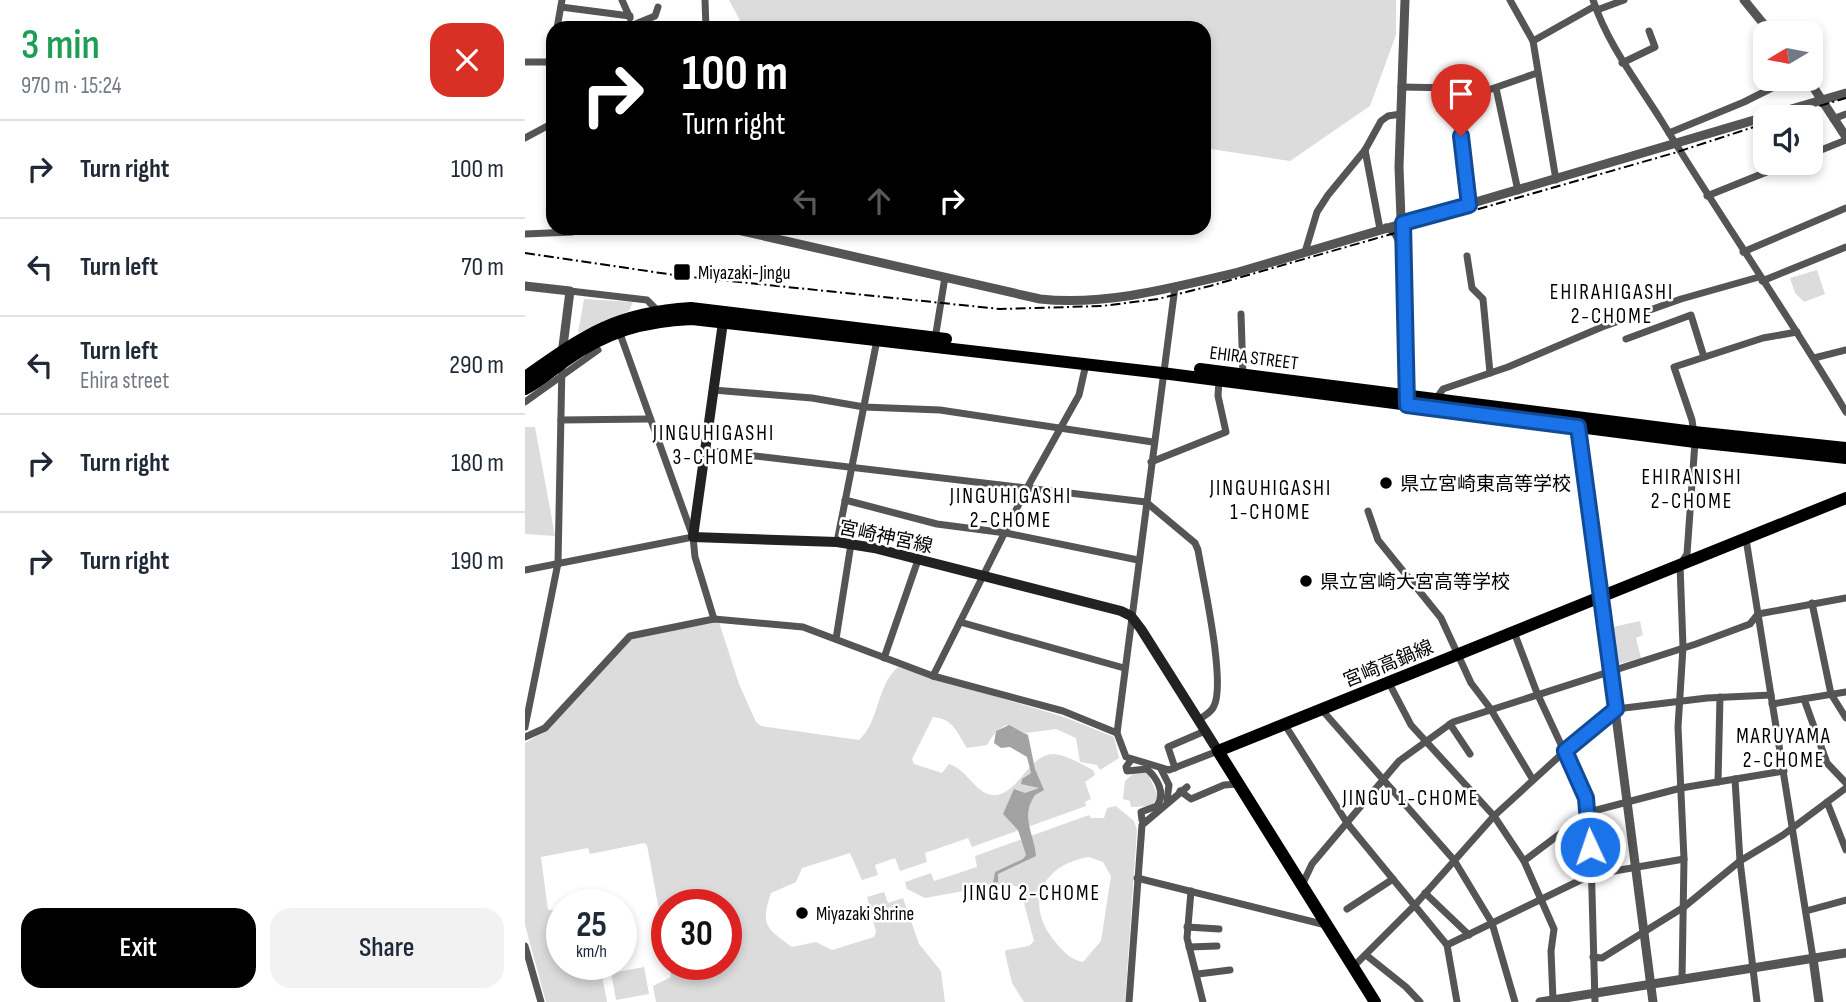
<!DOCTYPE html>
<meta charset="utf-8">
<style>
:root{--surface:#fff;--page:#f2f2f3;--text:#1f2937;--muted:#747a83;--line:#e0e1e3;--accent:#000}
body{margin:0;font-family:"Sofia Sans Condensed","Noto Sans JP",sans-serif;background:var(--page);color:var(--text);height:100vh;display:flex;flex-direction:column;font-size:26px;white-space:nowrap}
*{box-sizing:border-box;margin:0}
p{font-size:23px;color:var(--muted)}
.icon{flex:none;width:38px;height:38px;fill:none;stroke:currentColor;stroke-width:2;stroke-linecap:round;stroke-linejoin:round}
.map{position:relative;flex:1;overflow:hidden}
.sheet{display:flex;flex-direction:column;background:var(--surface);width:525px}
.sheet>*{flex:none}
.banner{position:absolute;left:21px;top:21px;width:665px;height:214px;border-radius:21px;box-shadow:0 4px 10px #0003;background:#000;color:#fff;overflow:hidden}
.needle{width:46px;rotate:260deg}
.buttons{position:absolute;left:1228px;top:21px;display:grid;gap:14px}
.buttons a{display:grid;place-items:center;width:70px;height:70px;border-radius:14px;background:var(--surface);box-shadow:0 4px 10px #0003;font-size:35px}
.speed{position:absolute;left:21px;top:889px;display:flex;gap:14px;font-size:35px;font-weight:700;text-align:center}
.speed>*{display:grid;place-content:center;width:91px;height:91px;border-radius:50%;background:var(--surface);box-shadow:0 4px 10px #0003;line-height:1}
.speed small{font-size:18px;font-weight:400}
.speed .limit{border:10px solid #d22;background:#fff;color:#111}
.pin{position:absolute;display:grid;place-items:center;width:60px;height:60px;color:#fff;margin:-72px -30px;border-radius:50% 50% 50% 0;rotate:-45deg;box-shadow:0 0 7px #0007}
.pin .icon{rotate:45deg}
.me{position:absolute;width:77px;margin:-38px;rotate:357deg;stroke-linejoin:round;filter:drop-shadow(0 0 5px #0008)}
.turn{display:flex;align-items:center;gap:24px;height:147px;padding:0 21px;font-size:32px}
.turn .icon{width:91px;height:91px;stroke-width:2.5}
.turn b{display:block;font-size:49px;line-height:60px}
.lanes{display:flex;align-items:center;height:66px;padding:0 21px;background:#0003;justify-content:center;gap:35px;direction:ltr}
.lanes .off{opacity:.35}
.round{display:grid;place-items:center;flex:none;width:74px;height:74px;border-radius:21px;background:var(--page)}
.summary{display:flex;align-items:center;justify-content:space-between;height:119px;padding:0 21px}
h1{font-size:42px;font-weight:600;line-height:52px;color:#1e9e55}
.button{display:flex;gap:14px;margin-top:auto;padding:14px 21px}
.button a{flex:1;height:80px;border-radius:21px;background:var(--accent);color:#fff;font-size:28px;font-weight:600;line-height:80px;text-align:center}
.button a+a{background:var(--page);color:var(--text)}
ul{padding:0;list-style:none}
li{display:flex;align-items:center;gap:21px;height:98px;padding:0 21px;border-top:2px solid var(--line)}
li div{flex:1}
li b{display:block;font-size:26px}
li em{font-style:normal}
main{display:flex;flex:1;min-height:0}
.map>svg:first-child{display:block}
.green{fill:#dcdcdc;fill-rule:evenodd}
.water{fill:#a3a3a3}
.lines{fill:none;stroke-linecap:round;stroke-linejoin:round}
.minor{stroke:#555;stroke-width:7}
.tertiary{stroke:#555;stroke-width:9}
.secondary{stroke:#222;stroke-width:10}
.primary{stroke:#000;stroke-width:12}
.trunk{stroke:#000;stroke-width:12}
.rail{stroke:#000;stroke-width:2;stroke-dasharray:10 3.5 2 3.5;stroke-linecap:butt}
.route-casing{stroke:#114b97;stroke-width:18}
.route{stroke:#1a73e8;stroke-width:12}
.poi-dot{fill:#000;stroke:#fff;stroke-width:2.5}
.labels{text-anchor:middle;stroke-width:5;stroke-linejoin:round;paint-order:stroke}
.poi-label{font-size:19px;fill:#000;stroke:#fff;text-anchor:start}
.street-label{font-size:19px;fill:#000;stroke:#fff}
.neighbourhood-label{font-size:21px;letter-spacing:2px;fill:#000;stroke:#fff}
</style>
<main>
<section class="sheet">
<div class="summary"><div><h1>3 min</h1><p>970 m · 15:24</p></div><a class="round" style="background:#d93025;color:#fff"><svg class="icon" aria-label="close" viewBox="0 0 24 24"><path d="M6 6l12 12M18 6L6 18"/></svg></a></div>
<ul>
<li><svg class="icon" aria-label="right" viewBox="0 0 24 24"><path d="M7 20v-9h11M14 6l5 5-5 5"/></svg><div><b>Turn right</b></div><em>100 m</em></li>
<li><svg class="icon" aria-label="left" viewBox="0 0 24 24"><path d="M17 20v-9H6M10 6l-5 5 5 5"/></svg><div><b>Turn left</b></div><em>70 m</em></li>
<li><svg class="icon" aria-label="left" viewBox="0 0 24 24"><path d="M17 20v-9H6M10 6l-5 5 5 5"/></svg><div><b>Turn left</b><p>Ehira street</p></div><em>290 m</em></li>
<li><svg class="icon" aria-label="right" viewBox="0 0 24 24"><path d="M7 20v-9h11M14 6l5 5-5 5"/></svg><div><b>Turn right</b></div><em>180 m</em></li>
<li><svg class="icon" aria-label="right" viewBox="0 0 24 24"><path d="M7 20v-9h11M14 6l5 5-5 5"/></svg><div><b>Turn right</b></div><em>190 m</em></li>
</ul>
<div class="button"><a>Exit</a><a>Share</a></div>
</section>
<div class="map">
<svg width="1321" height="1002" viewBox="0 0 1321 1002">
<rect width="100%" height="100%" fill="#fff"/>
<g class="green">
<path d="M204 0H871V35L845 106 765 161 679 148V28H219Z"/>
<path d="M1292 270 1300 294 1279 302 1270 293 1265 278Z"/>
<path d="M59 299 108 302 104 311 53 333Z"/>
<path d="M0 427H10L30 536 0 534Z"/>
<path d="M1115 621 1118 635 1111 638 1116 658 1093 664 1088 627Z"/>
<path d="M194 622 214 684 231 722 236 726 334 740C355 721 351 686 373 667L539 717 589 737 594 758 575 770 572 765 555 762 551 738 531 729 501 733 481 725 471 731 462 745 442 748C432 733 429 719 408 717L387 759 389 764 417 773 424 764C443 770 449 792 467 795 491 798 504 754 528 754 540 754 558 765 568 770L570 775 560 782 566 799 560 802 561 806 447 847 443 838 400 853 402 862 375 871 370 858 350 865 353 875 337 880 325 853 277 868 271 882 246 893C235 925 241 928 267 947L291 942 307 950 349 937 351 932 342 897 359 892 363 903 378 898 394 944 416 971 420 1002H131L128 986 146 977 144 964H201V905H142V953L122 845 119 843 65 854 63 848 16 857 23 910 37 909V964H75L82 1002H21L0 925V743L21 731 107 638Z"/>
<path d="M611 771 622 772 633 796 627 806 606 807 605 801 598 799 600 781Z"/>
<path d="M591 806 609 821 612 830 600 1002H499L487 983 480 953 481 950 504 946 509 941 495 888 482 883 400 898 382 889 380 882 406 873 409 881 452 867 450 856 564 815 566 818H579L582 808ZM564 857 578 862 586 876 576 941 558 962C545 959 540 953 532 944 498 906 515 865 564 857Z"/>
<path d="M119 967 124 994 91 1000 86 973Z"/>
</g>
<path class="water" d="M484 725 503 735 510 769 519 790 510 795C495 817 509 833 511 856L473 874V882L468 883 470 872 498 859 501 855 493 830 478 814 489 789 500 793 514 788 496 784 497 779 506 773 502 757 485 747 476 748 469 743 471 731Z"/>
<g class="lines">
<g class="minor">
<path d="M97 0 105 18"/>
<path d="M180 0 181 28"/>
<path d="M985 0 1008 41 1031 180"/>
<path d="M1068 0C1083 45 1111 80 1136 120 1196 218 1262 313 1321 412"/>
<path d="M36 7 105 16"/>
<path d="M1072 10 1099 0"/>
<path d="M108 25 130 16 133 7"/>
<path d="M32 28 37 0"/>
<path d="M1008 41 1070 6"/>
<path d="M0 62H28"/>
<path d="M1097 63 1130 47 1124 31"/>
<path d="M876 87 931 88 944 205"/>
<path d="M971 88 993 191"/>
<path d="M933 95 952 94 1012 73"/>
<path d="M1308 119 1321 114"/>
<path d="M1144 133 1219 102 1265 79"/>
<path d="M0 138 28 123"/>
<path d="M840 150 855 229"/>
<path d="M1286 154 1321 140"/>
<path d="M1182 196 1264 163"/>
<path d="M861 227 870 234 876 246"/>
<path d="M0 234 47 232"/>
<path d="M780 252 792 212 803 195 840 150 856 121 863 116 876 114"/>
<path d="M1218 252 1321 208"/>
<path d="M942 256 947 288 958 299 965 373"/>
<path d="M1237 281 1321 247"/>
<path d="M650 287 592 733 601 757 644 770 693 751"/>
<path d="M45 291 122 300 132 310"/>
<path d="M716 314 718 375"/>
<path d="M94 331 168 537 170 557 189 619"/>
<path d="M410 339 420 277"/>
<path d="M1101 339 1166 315 1179 357"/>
<path d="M1289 358 1321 350"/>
<path d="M188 390 287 398 339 407 415 410 628 442"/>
<path d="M911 399 918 389 983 367 1077 327 1156 299 1234 277"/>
<path d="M0 402 73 350 67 342"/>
<path d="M36 420 124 419"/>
<path d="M180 450 621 502 670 543 673 550C678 580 701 682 689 706 686 713 679 716 673 720"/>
<path d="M626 462 701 432 693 396 694 380"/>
<path d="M320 500 412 524 481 533 613 560"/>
<path d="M843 511 853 540 916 618 946 683 965 708 1008 780"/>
<path d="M1221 539 1288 958"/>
<path d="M312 542 352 340"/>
<path d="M0 570 168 537"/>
<path d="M1287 603 1306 694 1321 718"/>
<path d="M435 622 599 668"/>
<path d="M989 632 1012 693 1061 798 1065 820 1070 1002"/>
<path d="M311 639 326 544"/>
<path d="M359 658 393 560"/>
<path d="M408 676 502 488 554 395 561 364"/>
<path d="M864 683 886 725 969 816 999 861 1029 929 1026 951 1028 1000"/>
<path d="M1279 699 1302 763 1321 783"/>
<path d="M1247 704 1321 692"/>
<path d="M797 710 929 860 967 923 990 1002"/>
<path d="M925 724 945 754"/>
<path d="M760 725 822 823 922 945 932 1002"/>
<path d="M0 727 33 563 37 364"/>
<path d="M0 737 20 728 105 636 189 619 278 627 408 676 538 711 592 733"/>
<path d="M606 760 601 767 602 771 622 769C632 778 641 793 632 806L616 812 617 820 621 821"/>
<path d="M650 768 643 747 680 731"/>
<path d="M636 769 644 785 642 800"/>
<path d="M1210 779 1215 861 1232 1002"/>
<path d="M1193 782 1195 697"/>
<path d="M655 791 666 799 699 785 713 784"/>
<path d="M1302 802 1321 850"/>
<path d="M999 861 1064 812 1156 788 1259 771"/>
<path d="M612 878 801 925"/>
<path d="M777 885 787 864 874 761 928 722 1171 644 1225 624 1233 614 1321 598"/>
<path d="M666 891 662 938 678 1002"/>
<path d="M900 893 944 935"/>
<path d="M822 909 868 879"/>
<path d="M1281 911 1321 900"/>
<path d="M662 927 694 929"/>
<path d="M922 945 1066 875 1159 859"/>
<path d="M0 946 16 1002"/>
<path d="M664 947 692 946"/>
<path d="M841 955 881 987 895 1002"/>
<path d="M1068 957 1077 958 1159 907 1215 861 1258 835 1321 788"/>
<path d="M829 966 889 906 969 816 1040 751 1091 709 1182 698 1246 695"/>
<path d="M673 974 705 970"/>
<path d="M1157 980 1159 859 1153 727 1158 647 1155 565 1162 554 1170 442 1167 420 1149 367 1238 338 1272 332"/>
<path d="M604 1002 617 825 662 787"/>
</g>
<g class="tertiary">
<path d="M880 0 874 167 883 400"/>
<path d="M1219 0 1246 33"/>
<path d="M1283 79 1321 137"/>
<path d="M204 228 515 299C580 306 647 288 710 273L1321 93"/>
<path d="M0 286 45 291 37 354"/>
<path d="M1053 423 1128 1002"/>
<path d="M1288 958 1294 1002"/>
<path d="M1015 1002 1321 953"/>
</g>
<path class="secondary" d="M199 315 168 537 312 542 349 548 596 611 606 616 616 629 693 751"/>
<path class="primary" d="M850 1002 693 751 1321 498"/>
<g class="trunk">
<path d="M675 369 1169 432 1321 448"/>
<path d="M0 377C61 334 90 313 166 308L421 339"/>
<path d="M0 389C15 382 27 370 40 361 81 332 118 321 167 319L637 373 1170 442 1321 458"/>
</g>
<g class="rail">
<path d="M1258 117 1321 98"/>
<path d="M0 253 156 276 475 309 577 306 633 299 685 286 1149 153 1241 123"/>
</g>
</g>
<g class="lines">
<defs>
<path id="route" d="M936 136 944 205 878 223 882 405 1053 427 1091 709 1040 751 1061 798 1065 847"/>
</defs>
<use href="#route" class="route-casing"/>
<use href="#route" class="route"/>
</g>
<g class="poi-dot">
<rect x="148" y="263" width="18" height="18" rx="3.5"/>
<circle cx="861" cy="483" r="7"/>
<circle cx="781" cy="581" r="7"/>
<circle cx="277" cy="913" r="7"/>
</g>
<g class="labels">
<g class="poi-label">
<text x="173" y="279">Miyazaki-Jingu</text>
<text x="875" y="490">県立宮崎東高等学校</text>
<text x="795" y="588">県立宮崎大宮高等学校</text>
<text x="291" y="920">Miyazaki Shrine</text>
</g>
<g class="street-label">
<text transform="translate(729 357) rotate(7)" y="7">EHIRA STREET</text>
<text transform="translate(361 536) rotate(12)" y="7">宮崎神宮線</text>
<text transform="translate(863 663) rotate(-22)" y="7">宮崎高鍋線</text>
</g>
<g class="neighbourhood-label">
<text x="1087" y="299">EHIRAHIGASHI<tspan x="1087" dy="24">2-CHOME</tspan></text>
<text x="189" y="440">JINGUHIGASHI<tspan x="189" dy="24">3-CHOME</tspan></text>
<text x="1167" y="484">EHIRANISHI<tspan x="1167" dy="24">2-CHOME</tspan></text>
<text x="746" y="495">JINGUHIGASHI<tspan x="746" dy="24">1-CHOME</tspan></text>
<text x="486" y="503">JINGUHIGASHI<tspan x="486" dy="24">2-CHOME</tspan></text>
<text x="1259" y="743">MARUYAMA<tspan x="1259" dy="24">2-CHOME</tspan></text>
<text x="886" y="805">JINGU 1-CHOME</text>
<text x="507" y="900">JINGU 2-CHOME</text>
</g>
</g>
</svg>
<div class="buttons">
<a><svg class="needle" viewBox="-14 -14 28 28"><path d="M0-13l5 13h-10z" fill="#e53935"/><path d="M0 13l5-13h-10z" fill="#747a83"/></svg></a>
<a><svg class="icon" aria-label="sound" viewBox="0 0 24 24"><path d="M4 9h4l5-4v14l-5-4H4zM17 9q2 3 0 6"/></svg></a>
</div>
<div class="speed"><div>25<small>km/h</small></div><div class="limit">30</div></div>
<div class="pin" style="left:936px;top:136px;background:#d93025"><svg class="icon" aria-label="arrive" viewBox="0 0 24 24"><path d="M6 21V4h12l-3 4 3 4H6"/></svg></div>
<svg class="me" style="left:1065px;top:847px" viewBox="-20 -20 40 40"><circle r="17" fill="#1a73e8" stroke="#fff" stroke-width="3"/><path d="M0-11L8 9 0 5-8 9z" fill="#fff"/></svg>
<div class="banner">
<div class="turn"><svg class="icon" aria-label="right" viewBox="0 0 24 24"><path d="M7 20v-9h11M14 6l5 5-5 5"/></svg><div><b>100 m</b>Turn right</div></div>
<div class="lanes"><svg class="icon off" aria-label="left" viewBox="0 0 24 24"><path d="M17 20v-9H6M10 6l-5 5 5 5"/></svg><svg class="icon off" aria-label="ahead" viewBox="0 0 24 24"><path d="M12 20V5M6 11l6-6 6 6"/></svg><svg class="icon" aria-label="right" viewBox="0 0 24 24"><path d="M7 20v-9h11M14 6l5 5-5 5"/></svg></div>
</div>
</div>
</main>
